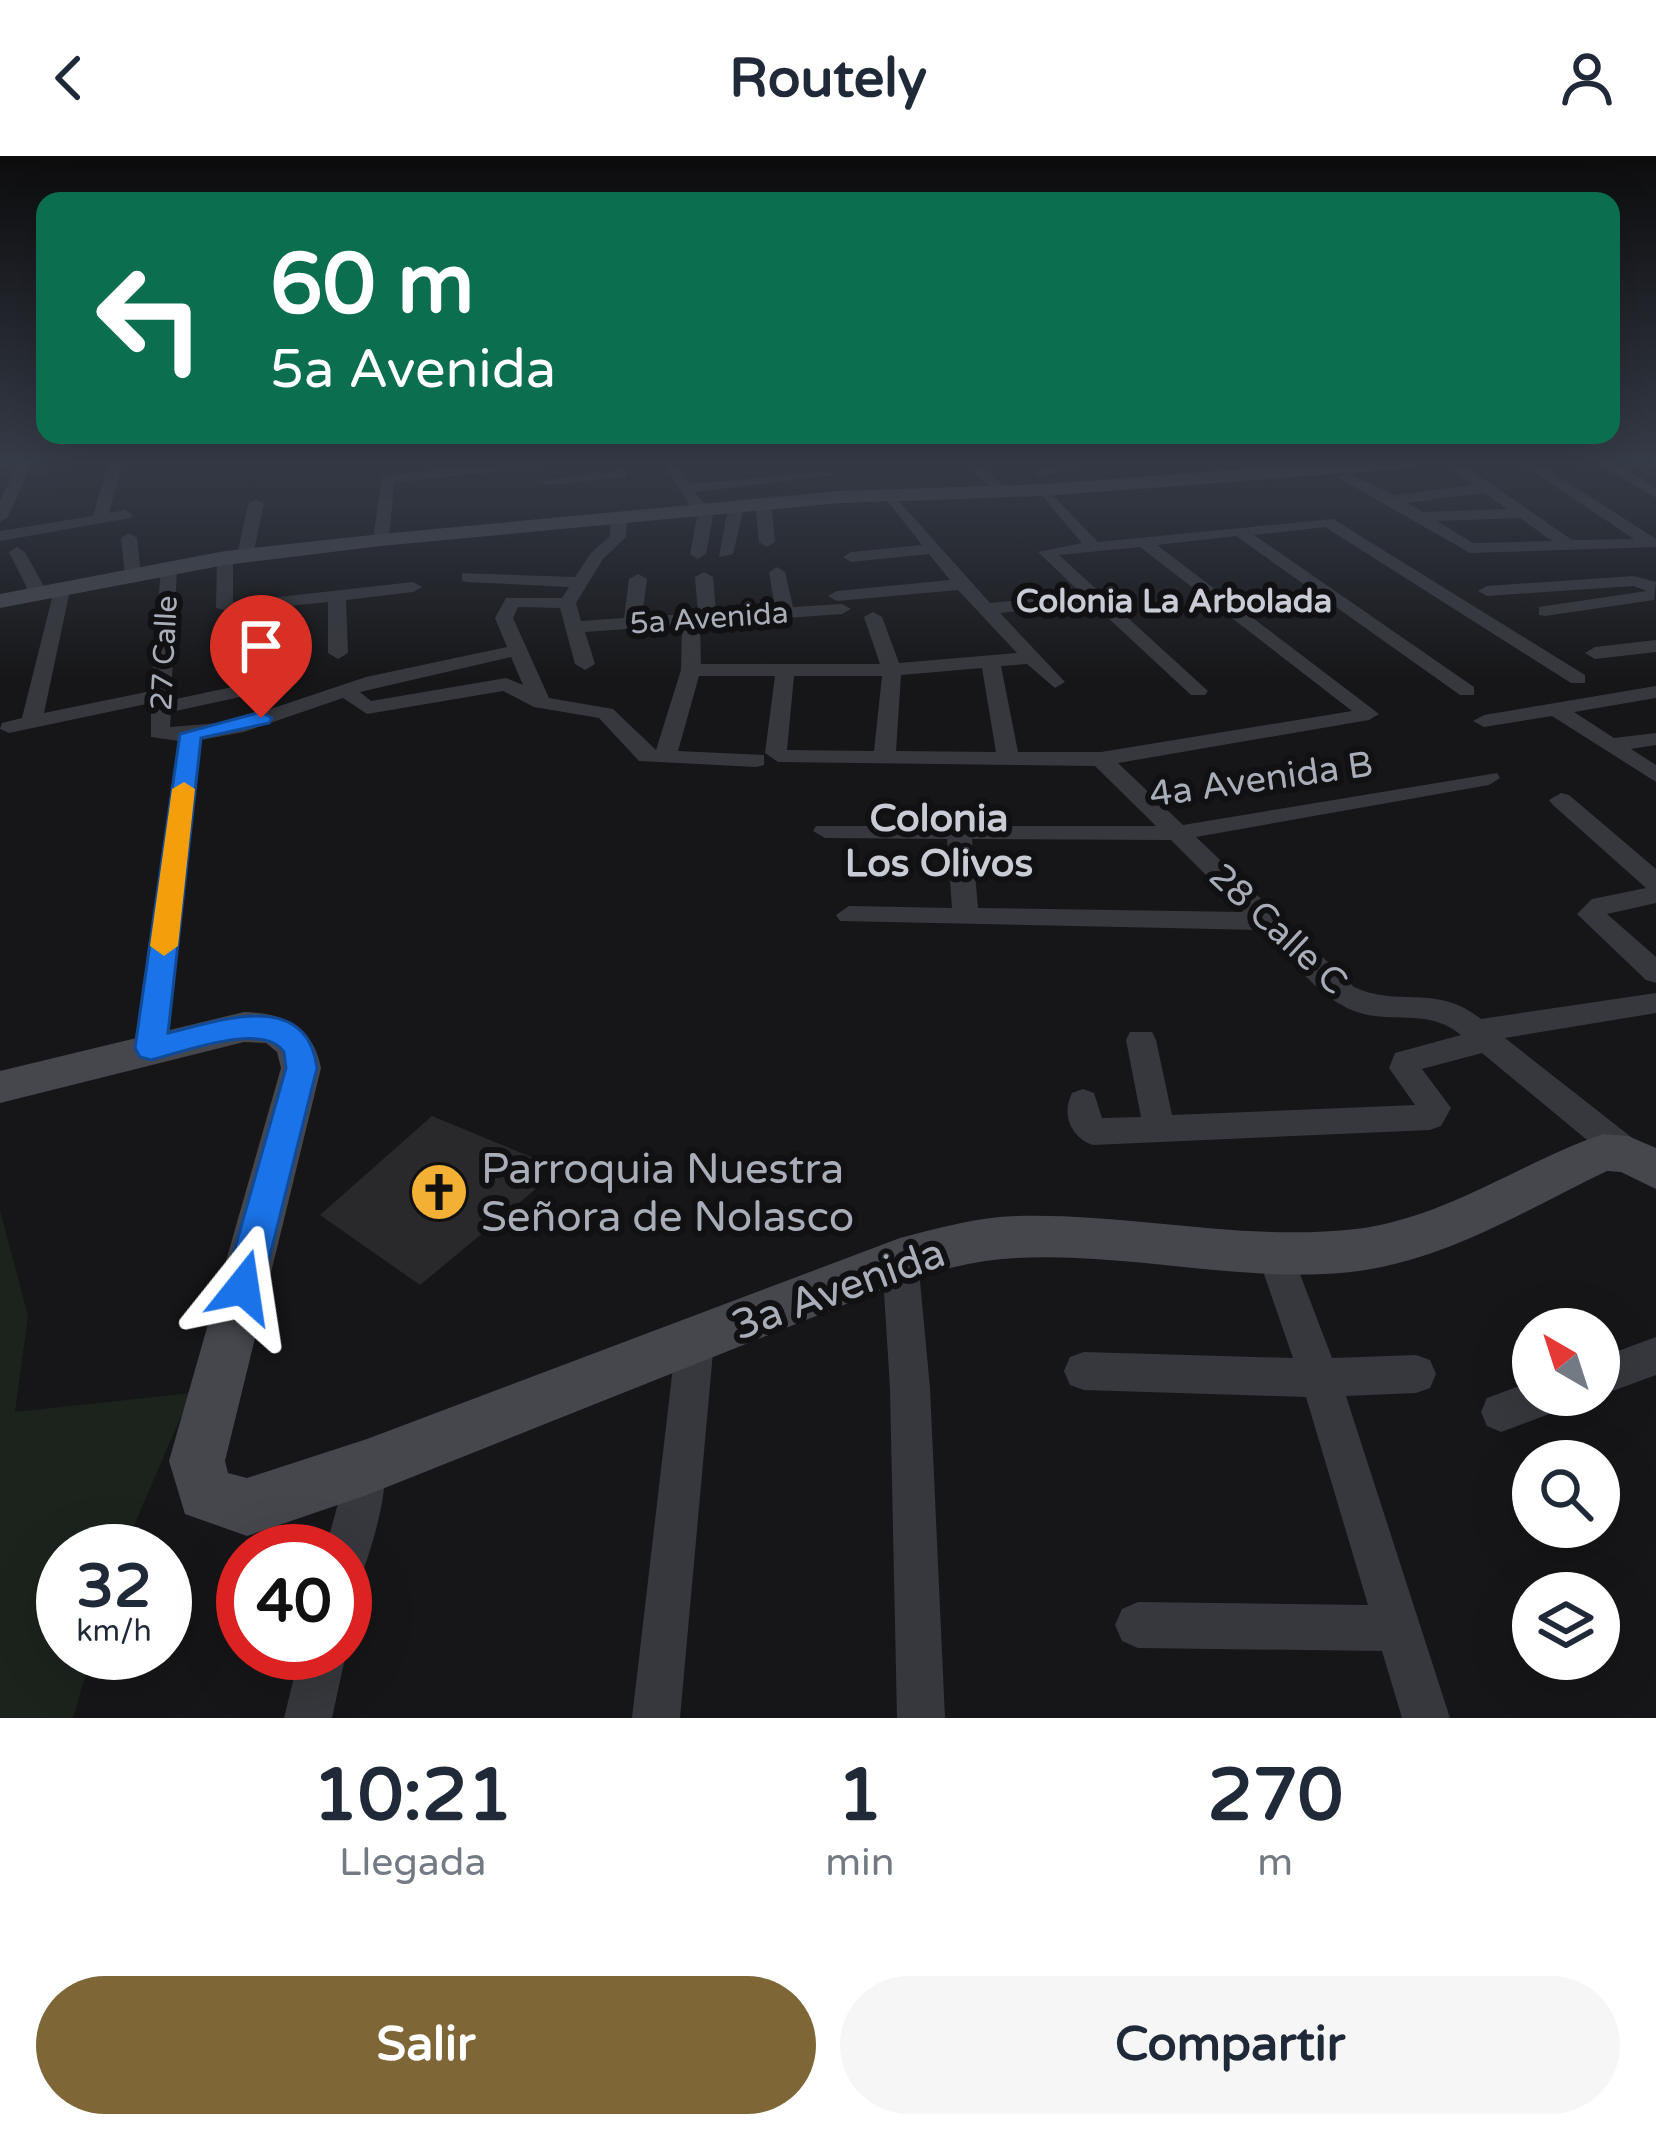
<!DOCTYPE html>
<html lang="es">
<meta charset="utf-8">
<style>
:root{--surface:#fff;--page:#f6f6f7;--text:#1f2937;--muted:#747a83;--accent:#7e6636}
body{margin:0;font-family:"Varela Round",sans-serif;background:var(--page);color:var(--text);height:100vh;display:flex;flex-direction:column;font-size:45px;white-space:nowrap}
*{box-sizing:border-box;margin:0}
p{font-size:39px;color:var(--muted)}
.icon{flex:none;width:66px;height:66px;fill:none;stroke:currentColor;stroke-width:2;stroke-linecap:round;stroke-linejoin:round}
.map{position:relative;height:1562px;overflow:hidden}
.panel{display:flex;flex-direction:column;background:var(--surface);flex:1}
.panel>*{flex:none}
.hud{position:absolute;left:36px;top:36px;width:1584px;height:252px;border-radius:24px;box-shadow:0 12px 48px #0002;background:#0b6e4f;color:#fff;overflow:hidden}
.needle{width:78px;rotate:321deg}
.buttons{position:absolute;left:1512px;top:1152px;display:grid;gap:24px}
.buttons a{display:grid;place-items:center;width:108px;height:108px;border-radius:50%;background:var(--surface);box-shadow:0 12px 48px #0002;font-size:60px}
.speed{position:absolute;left:36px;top:1368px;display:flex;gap:24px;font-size:60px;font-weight:700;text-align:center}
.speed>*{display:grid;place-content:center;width:156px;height:156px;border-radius:50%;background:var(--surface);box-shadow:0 12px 48px #0002;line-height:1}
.speed small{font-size:30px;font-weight:400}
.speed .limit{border:18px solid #d22;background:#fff;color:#111}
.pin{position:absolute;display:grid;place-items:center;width:102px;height:102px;color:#fff;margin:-123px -51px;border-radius:50% 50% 50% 0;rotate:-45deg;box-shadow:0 0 12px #0007}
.pin .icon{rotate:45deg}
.me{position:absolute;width:132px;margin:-66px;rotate:15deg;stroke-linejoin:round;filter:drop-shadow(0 0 9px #0008)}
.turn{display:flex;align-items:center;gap:42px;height:252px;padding:0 36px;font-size:54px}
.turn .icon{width:156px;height:156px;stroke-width:2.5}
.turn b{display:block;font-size:84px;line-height:102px}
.eta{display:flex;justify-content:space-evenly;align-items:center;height:204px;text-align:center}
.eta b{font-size:72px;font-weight:800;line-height:84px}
.primary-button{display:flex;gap:24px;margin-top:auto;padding:24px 36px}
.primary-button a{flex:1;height:138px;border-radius:72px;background:var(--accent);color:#fff;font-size:48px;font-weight:800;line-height:138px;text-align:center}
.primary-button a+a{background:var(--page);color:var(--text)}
header{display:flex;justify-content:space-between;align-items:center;height:156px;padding:0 36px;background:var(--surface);font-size:54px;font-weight:800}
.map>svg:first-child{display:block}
.green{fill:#1c231d}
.building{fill:#29292c}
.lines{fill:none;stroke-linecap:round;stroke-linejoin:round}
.street{fill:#37383d;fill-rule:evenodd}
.secondary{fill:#45474d;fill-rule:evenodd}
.route{fill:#1a73e8;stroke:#114b97;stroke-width:3}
.slow{fill:#f59e0b}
.labels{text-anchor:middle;stroke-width:12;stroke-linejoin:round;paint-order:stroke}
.far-street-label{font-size:30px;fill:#a8adb8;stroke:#111113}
.far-neighbourhood-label{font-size:33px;font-weight:bold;fill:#c9ccd4;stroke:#111113}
.street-label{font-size:36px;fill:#a8adb8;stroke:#111113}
.neighbourhood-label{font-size:39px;font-weight:bold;fill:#c9ccd4;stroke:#111113}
.near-poi-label{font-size:42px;fill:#a8adb8;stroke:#111113;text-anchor:start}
.near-street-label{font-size:42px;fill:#a8adb8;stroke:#111113}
</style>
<header><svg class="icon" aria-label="back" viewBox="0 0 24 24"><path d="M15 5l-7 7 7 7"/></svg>Routely<svg class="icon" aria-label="person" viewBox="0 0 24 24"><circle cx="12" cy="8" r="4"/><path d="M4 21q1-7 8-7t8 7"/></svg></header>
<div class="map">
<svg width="1656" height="1562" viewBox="0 0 1656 1562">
<rect width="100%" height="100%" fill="#161618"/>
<path class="green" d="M0 1054 28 1160 15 1256 191 1237 123 1395H63V1497H92L73 1562H0Z"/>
<path class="building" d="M432 960 560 1013 420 1129 320 1059Z"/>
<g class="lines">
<g class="street">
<path d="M19 306H33L8 361 0 366V345Z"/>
<path d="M109 306H123L109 357 125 354 133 359 130 362 0 385V375L93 360Z"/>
<path d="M523 306H577L394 327 389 384 381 389 373 384 382 320Z"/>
<path d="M962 306H977L1009 335 997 338Z"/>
<path d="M1070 306 1083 309 1041 321 1034 317Z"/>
<path d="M1232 306H1249L1271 320 1259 323Z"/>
<path d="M1443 306H1459L1572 384 1634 383 1519 306H1536L1656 383V391L1470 397 1337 321 1349 318 1394 339 1474 329ZM1484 337 1507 353 1423 356 1407 347ZM1520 362 1552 385 1473 387 1437 365Z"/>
<path d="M1596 306H1613L1656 332V342Z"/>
<path d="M665 310H675L689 328 826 315 833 319 695 336 713 360 706 398 698 403 690 398 697 360Z"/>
<path d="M621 314 626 315V321L548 329 541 325Z"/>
<path d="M1044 330 1098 386 1333 363 1585 519V527H1571L1325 371 1254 379 1474 531V539H1460L1236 380 1157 389 1379 558 1369 564 1118 607 1183 669 1497 617 1500 622 1489 629 1196 681 1354 831C1400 852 1436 827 1481 863L1656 837V857L1505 882 1640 988 1645 998 1640 1008 1628 1012 1616 1008 1482 897 1422 913 1451 952 1441 970 1430 974 1093 989C1071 982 1061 958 1072 937L1083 933 1094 937 1102 962 1141 961 1126 884 1130 876H1152L1156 884 1172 959 1415 949 1389 912 1395 897 1461 879C1427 851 1392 869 1354 855 1318 841 1289 801 1261 774L840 765 836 759 849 750 952 752 947 683 825 682 813 675 816 670H1156L1095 610 778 606 765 597 775 520H699L678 595 764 599V609L756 611 639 605 599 562 534 551 503 535 367 558 343 542 244 576 201 584 166 892 162 900H140L136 892 179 585 151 581V547L9 577 0 573 2 567 22 562 55 430 70 434 44 557 151 535 161 412 169 407 177 412 171 544 242 529 252 535 249 539 171 556 170 571 232 566 366 521 507 491 495 462 506 442H562L569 431 468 426 462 425V417L575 421 591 397 610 380 611 362 619 357 627 362 626 381 603 403 576 447 581 465 624 462 629 423 638 418 647 423 642 461 698 457 695 421 704 416 713 421 716 456 775 452 769 416 777 411 785 416 793 451 842 448 851 453 842 458 700 468 701 508H880L864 461 873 456 882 461 899 507 1017 497 958 434 837 445 828 440 837 435 950 424 929 398 851 406 843 401 851 396 922 389 882 338 889 334 990 447 1082 438 1038 396 1082 387 1037 334ZM1140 391 1352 555 1101 596H1018L1001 510 1027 508 1055 532 1065 526 1000 457 1092 447 1191 539H1205L1208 535 1059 399ZM518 451 560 452 575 508 585 514 595 508 585 476 682 469 681 514 656 594 613 553 549 542 513 462ZM511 501 523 529 506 522 371 545 360 536ZM982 512 996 596 896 595 901 519ZM794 520H882L874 595 787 594ZM972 683 1171 684 1243 756 978 752Z"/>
<path d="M256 343 264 348 253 399 245 404 237 399 248 348Z"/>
<path d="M763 343 771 348 775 386 767 391 759 386 755 348Z"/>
<path d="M736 346 744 351 733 398 719 401 728 351Z"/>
<path d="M129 377 137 382 141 419 133 424 125 419 121 382Z"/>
<path d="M17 391 25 396 48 438 45 442 30 438 9 396Z"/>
<path d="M225 397 233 402V446L413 426 422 431 413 436 346 444 348 497 338 503 328 497V446L232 456 216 452 217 402Z"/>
<path d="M1634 420 1656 426 1654 444 1545 460 1539 459V451L1647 435 1633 430 1487 440 1478 435 1487 430Z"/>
<path d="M1656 484V496L1595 503 1585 497 1595 491Z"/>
<path d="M1656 530V542L1574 556 1614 582 1656 577V589L1631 593 1656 609V626L1552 560 1484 571 1473 565 1484 559Z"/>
<path d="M1561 637 1569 639 1656 713V747L1607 758 1656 801V827L1646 824 1577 758 1592 743 1646 732 1553 649 1549 644Z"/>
<path d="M1274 1079 1287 1084 1332 1202 1416 1199 1430 1204 1436 1218 1430 1232 1416 1237 1346 1240 1450 1562H1402L1382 1495 1138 1492 1122 1485 1115 1469 1122 1453 1138 1446 1368 1449 1306 1241 1084 1234 1070 1229 1064 1215 1070 1201 1084 1196 1293 1202 1256 1095 1261 1084Z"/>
<path d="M900 1088 913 1092 918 1104 930 1232 945 1562H897L890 1232 882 1104 887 1092Z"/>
<path d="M695 1167 709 1172 714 1185 680 1562H632L676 1185 681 1172Z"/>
<path d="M1656 1181V1219L1599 1240 1596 1239H1599V1202Z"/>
<path d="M1533 1225V1239H1569L1563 1253 1501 1276 1487 1270 1481 1256 1487 1242Z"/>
<path d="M367 1290 382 1296C393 1323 372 1392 361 1420L345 1426V1395H325L352 1296Z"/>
<path d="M345 1494 346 1497 332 1562H284L300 1497H345Z"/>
</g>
<g class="secondary">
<path d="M1339 306H1424L1415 312 1044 340 840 347 381 390 225 409 0 452V438L225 395 381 378 840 335 1044 328Z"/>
<path d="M244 856C284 857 313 870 321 912L225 1305 228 1317 247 1322 367 1283 900 1082C938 1072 977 1061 1017 1060 1130 1057 1243 1086 1356 1073 1446 1062 1519 1007 1603 978L1628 980 1656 992V1033L1621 1016 1607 1015C1526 1054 1443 1106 1351 1116 1235 1128 1119 1093 1002 1103 969 1106 936 1115 904 1125L367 1339 247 1380 185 1358 169 1305 281 912 277 896 266 887 244 886 0 947V915Z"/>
</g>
</g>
<linearGradient id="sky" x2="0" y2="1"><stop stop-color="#0c0c0d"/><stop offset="0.58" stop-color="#363c48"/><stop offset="1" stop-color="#363c48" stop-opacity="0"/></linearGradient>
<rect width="1656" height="525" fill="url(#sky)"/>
<path class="route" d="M261 556 272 562 269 567 201 582 168 877C219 865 307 832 317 912L262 1131 256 1143 243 1148 230 1143 224 1131 286 912 284 896C263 865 183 896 151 904L140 901 135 892 180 578Z"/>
<path class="slow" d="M184 626 195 633 178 790 164 800 150 790 172 633Z"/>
<defs>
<symbol id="church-disc" viewBox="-11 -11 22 22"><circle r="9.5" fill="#f2b134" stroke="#111113"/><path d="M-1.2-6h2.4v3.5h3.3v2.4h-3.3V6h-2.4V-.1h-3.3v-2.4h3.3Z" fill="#111"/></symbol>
</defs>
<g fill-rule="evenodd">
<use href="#church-disc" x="406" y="1003" width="66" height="66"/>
</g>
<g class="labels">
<g class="far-street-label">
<text transform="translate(709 462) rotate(-4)" y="10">5a Avenida</text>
<text transform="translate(164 497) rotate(-87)" y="10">27 Calle</text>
</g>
<g class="far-neighbourhood-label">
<text x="1174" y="456">Colonia La Arbolada</text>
</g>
<g class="street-label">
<text transform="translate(1261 622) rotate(-8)" y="13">4a Avenida B</text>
<text transform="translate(1279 772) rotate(43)" y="13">28 Calle C</text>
</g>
<g class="neighbourhood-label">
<text x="939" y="675">Colonia<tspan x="939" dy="45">Los Olivos</tspan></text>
</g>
<g class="near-poi-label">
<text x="481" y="1027">Parroquia Nuestra<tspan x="481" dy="48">Señora de Nolasco</tspan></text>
</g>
<g class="near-street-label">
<text transform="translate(838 1132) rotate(-20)" y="15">3a Avenida</text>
</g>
</g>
</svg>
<div class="buttons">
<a><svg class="needle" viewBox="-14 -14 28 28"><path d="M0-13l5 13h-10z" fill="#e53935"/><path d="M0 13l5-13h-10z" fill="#747a83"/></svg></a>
<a><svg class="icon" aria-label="search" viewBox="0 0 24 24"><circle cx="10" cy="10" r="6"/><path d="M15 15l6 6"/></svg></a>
<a><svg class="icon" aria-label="layers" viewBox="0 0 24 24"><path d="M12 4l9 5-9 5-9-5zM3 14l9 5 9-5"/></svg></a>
</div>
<div class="speed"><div>32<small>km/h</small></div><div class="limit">40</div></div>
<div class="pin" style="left:261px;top:562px;background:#d93025"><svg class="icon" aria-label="arrive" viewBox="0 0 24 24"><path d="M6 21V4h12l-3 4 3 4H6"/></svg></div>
<svg class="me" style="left:243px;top:1131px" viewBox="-20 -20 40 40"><path d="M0-17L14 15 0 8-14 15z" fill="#1a73e8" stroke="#fff" stroke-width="4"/></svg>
<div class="hud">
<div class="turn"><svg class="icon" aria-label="left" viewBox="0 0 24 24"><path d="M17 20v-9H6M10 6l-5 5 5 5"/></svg><div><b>60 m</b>5a Avenida</div></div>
</div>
</div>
<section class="panel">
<div class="eta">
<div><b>10:21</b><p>Llegada</p></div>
<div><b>1</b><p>min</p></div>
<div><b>270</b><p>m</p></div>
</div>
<div class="primary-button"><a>Salir</a><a>Compartir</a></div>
</section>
